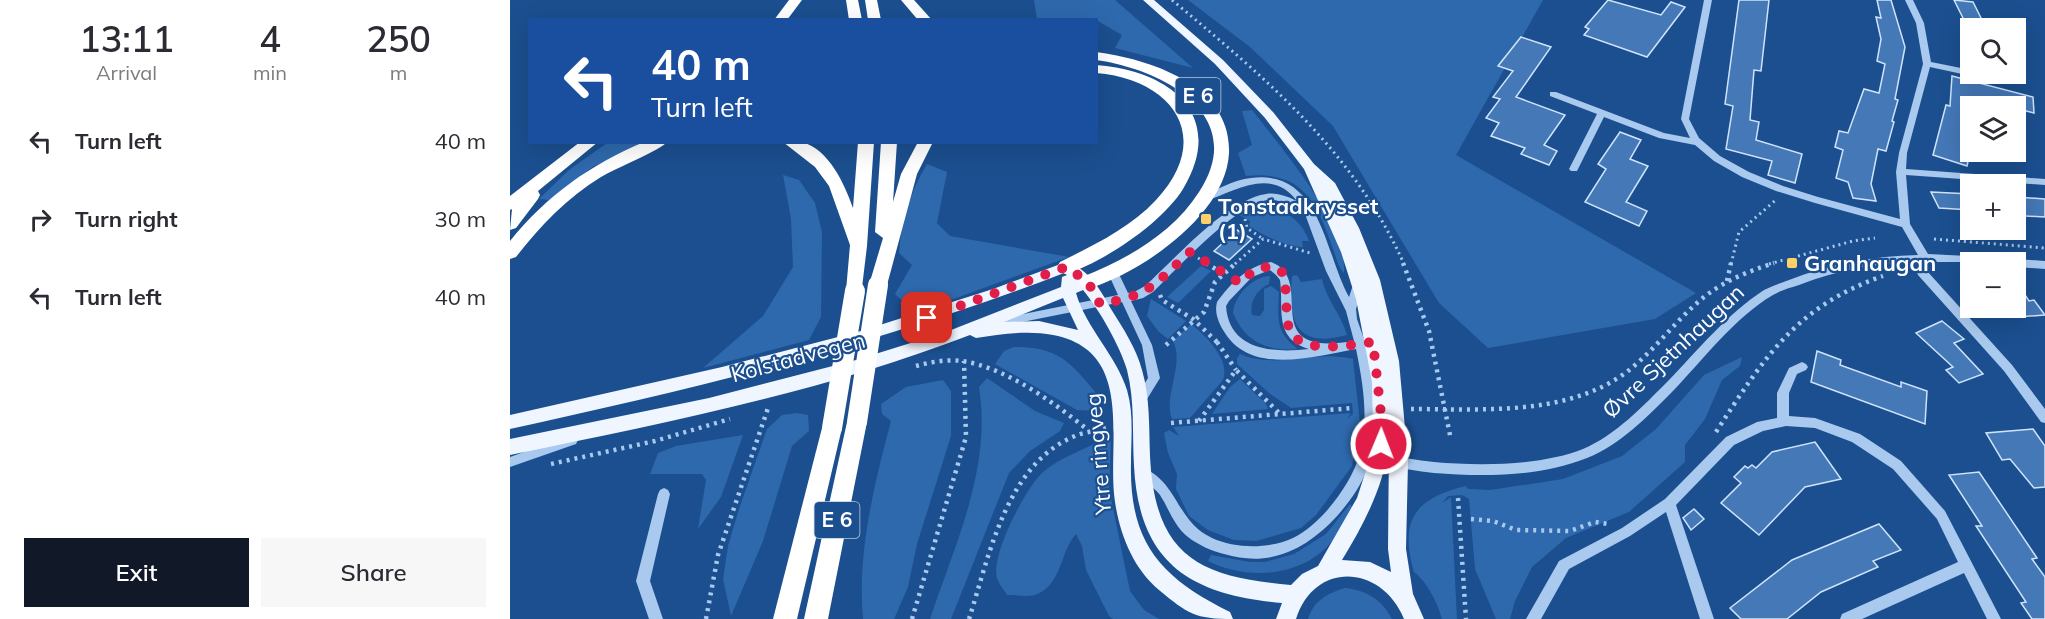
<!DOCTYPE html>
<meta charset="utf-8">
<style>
:root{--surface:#fff;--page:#f7f7f7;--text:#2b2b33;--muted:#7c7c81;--accent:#111827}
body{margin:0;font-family:Mulish,sans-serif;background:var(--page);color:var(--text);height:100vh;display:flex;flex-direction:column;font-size:22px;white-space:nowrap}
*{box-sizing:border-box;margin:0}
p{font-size:20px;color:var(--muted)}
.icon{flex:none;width:33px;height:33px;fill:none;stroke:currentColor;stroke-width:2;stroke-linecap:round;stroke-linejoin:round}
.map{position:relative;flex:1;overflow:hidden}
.sheet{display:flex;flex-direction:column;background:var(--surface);width:510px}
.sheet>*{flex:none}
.guide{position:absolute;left:18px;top:18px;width:570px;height:126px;border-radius:0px;box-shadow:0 6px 24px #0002;background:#1a4fa0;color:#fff;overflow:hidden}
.tools{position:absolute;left:1450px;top:18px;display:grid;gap:12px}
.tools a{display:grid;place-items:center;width:66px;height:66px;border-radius:0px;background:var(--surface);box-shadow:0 6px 24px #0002;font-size:30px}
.pin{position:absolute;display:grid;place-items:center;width:51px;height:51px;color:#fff;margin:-26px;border-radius:12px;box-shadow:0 3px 9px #0006}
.me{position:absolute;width:66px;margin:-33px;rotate:1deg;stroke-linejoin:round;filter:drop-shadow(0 0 4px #0008)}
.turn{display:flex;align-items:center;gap:21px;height:126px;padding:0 24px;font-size:27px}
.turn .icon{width:78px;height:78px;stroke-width:2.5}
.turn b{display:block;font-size:42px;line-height:51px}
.eta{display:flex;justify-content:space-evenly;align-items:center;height:102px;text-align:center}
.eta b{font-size:36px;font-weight:600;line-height:42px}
.action{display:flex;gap:12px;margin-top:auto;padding:12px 24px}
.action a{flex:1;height:69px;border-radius:0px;background:var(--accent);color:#fff;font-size:24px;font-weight:600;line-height:69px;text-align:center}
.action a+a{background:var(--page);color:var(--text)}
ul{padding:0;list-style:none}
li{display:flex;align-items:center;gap:18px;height:78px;padding:0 24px}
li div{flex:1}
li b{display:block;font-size:22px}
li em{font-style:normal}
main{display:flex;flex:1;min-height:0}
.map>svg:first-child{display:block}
.green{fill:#2e69ad}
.building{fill:#4478b7;stroke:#cfe3fa;stroke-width:1.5}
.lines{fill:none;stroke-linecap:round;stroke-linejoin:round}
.path-far1{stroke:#a9c9ee;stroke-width:3;stroke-dasharray:2 4;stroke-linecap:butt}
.path{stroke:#a9c9ee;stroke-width:4.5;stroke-dasharray:3 5;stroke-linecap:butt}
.minor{fill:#a9c9ee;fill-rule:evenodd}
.major{fill:#f0f6ff;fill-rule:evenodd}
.highway{fill:#fff;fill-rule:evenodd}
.highway-bridge{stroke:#fff;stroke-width:20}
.route{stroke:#e11d48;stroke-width:10;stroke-dasharray:0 18}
.poi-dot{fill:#ffd166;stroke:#1b4f8f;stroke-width:2}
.labels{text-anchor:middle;stroke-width:4.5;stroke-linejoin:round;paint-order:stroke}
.shield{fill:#1b4f8f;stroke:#bbcadd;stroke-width:1.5}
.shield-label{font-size:21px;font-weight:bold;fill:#fff}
.poi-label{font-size:22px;font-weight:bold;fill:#fff;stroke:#1b4f8f;text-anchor:start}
.street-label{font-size:22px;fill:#fff;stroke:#1b4f8f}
</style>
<main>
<section class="sheet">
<div class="eta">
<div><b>13:11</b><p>Arrival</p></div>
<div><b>4</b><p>min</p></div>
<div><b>250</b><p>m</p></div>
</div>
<ul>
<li><svg class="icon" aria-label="left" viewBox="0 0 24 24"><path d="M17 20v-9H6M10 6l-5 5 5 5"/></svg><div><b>Turn left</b></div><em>40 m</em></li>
<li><svg class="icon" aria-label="right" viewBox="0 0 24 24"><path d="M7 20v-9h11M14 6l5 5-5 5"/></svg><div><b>Turn right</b></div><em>30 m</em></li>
<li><svg class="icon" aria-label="left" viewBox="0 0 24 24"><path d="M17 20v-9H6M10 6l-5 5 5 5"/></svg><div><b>Turn left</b></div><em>40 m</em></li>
</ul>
<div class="action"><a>Exit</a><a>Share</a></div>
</section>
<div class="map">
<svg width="1535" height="619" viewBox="0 0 1535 619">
<rect width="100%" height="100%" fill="#1b4f8f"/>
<g class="green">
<path d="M524 0H605L683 68 605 48 612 35 586 20 527 19Z"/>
<path d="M678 0H1033L946 155 1186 293 1145 319 978 348 929 303 823 126 740 47Z"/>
<path d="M742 110C771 147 838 225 834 273 829 269 826 257 823 249 807 202 792 170 736 176L728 153 742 145 732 111Z"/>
<path d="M97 143H138L84 166 39 200 29 199 59 170Z"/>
<path d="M417 164 437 172 427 223 440 236 559 257 405 313 385 294 402 265 389 253C391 222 401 190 417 164Z"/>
<path d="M273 175 289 180 305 203 312 232 311 317 299 340 193 368 253 316 283 267 281 219Z"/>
<path d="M752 206C773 208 792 220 799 241H792L793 247C775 246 754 236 739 226L740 221 729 215Z"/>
<path d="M691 266 701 271 668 303 657 297Z"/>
<path d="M787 275 791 282 812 279C816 299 831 314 837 335 785 349 778 321 782 276Z"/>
<path d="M760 276 759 284C747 290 739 301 742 315L750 316 754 310V289L761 286 769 292C768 318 765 332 788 349 758 352 735 342 723 313 724 296 743 276 760 276Z"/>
<path d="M641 299 676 321 658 339 649 332 637 316Z"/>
<path d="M681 324C695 335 721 360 713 380L680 418 662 419C653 396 675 364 663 341Z"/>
<path d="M504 347C552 346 564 367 591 399L587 411 567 410 485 364 494 351Z"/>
<path d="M730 354C767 370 806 349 843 359L850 423 842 466 806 515 791 528 746 541 724 540 698 530 679 516 666 489 667 474 658 453 654 433 659 430 669 436 663 427 841 413 837 419 843 414 842 403 781 408 759 393 727 364V358Z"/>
<path d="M1232 357 1230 366 1212 380 1195 419 1175 445V462L1119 512 1056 538 1022 567 1005 601 1000 619H986L965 569 959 499 952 495 938 496 932 503 941 497 947 619H932C927 601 916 581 904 572 889 520 905 498 956 486L958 489 980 490 1053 479 1112 456 1146 429 1194 375Z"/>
<path d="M477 378 525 411 554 423 550 431 520 451 499 473 441 619H420C445 544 482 468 469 387Z"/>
<path d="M730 379 756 404 758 409 702 414 720 387Z"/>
<path d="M433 380 441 391V436L407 544 398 587 384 619H353C347 553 364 485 381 421L372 414 371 404 396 387Z"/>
<path d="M287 413 298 415 299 431 282 446 253 541 221 616 213 579 218 546 229 509 257 429 272 415Z"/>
<path d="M601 434 599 489 620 591 634 610 649 619H603L599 616 576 570 572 546 566 534C550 551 552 586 525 595 518 597 505 595 497 595 494 590 489 584 487 578 480 556 516 487 533 472 548 459 568 452 586 443L589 445Z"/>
<path d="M233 435 211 497 188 529 196 480 192 474H140L148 453 166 446Z"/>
<path d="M840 504 843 508C837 519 831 531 823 540 794 577 738 581 698 561L701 555 740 562H755L784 554 816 534Z"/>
<path d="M835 588C858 591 871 599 882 619H798C803 601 818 593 835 588Z"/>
</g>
<g class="building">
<path d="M1098 0 1151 15 1161 2 1175 7 1137 57 1074 35 1079 29 1075 27Z"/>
<path d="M1229 0H1259L1251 71 1244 70 1240 120 1249 122 1246 140 1292 154 1285 183 1258 175 1262 161 1216 149 1223 106 1215 104Z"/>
<path d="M1367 0H1381L1395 47 1385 99 1388 100 1382 121 1384 122 1376 151 1368 149 1361 184 1366 201 1343 198 1338 182 1326 178 1333 150 1325 147 1329 131 1338 133 1354 89 1369 93 1375 64 1367 61 1371 39 1366 17 1371 18Z"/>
<path d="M1444 0 1463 2 1476 28H1458Z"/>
<path d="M1011 37 1041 47 1006 97 1055 115 1034 145 1047 151 1039 165 1011 154 1015 148 981 136 989 123 976 118 990 99 983 97 1003 71 988 66Z"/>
<path d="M1442 76 1523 97 1524 113 1461 97V149L1457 166 1423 155 1436 105 1440 106Z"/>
<path d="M1110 132 1131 140 1120 159 1138 166 1116 202 1137 211 1129 226 1075 202 1096 169 1088 164Z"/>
<path d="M1421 192 1461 194V210L1429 208Z"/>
<path d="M1506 197 1535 199V217L1516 216Z"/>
<path d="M727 230 742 239 719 260 704 251Z"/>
<path d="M1506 281 1519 301 1524 300 1535 315 1506 317Z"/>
<path d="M1432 321 1454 339 1444 343 1473 374 1449 383 1436 370 1443 367 1406 333Z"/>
<path d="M1307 351 1331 360 1330 365 1391 387V382L1417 391 1415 424 1301 382Z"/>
<path d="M1523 429 1535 446V487L1524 488 1500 459 1492 460 1476 433Z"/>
<path d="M1305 442 1331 479 1295 487 1249 535 1211 503 1231 483 1224 477 1235 466 1238 468 1242 465 1246 468 1262 452Z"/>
<path d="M1469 472 1527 558 1522 559 1535 577V619H1522L1511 603 1516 602 1466 526H1472L1439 475Z"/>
<path d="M1184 509 1194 519 1181 530 1173 518Z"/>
<path d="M1369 524 1391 550 1363 561 1368 567 1311 592 1277 619H1231L1220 608 1282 560Z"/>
</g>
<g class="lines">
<g class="path-far1">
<path d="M662 0C755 78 843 150 894 264"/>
<path d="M735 219 737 228 753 239"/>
<path d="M1424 239 1535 248"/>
<path d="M688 258 698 264"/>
<path d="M725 264 753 239 800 253"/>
<path d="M1221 264 1229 232 1267 199"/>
<path d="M1259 264 1343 241 1365 238"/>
</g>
<g class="path">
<path d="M696 263 715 275"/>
<path d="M893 263 919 331 941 440"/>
<path d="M1217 281 1221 263"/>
<path d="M650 295 652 300 683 319 709 344"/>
<path d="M707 342 726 370"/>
<path d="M656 345 694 312 705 282 726 263"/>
<path d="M406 366C421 362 437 359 452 361 497 368 543 402 578 430"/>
<path d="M901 409C970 409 1051 416 1111 376 1140 356 1161 326 1187 303 1209 283 1236 272 1264 263"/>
<path d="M689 421 726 370 769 413"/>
<path d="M661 423 843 408"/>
<path d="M1206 432C1254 358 1286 306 1373 276"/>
<path d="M41 464 145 441 220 419"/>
<path d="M948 498 956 619"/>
<path d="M961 519 983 521 1006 530 1060 531 1085 522 1098 524"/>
<path d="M196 619 208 555 258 408"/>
<path d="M402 619 456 437 454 361"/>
<path d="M459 619C479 557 496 464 565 436 574 432 586 431 596 428"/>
</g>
<g class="minor">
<path d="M1194 0H1202L1179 119 1189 138 1210 156 1239 172 1273 186 1308 197 1390 219 1386 172 1389 153 1413 64 1406 23 1395 0H1403L1414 23 1421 62 1461 70V74H1473L1492 77 1493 79 1489 82 1420 67 1397 153 1396 169 1535 179V185L1396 175 1400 224 1418 254 1498 258 1502 261 1506 259 1535 261V269L1506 267V262H1418L1417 271 1502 365 1535 409V423L1531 422 1494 371 1408 275 1407 272 1408 262C1367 263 1327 270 1289 285 1280 288 1271 290 1263 295 1225 317 1193 360 1162 392 1137 417 1110 445 1077 458 1030 477 973 477 924 473 902 471 879 464 857 469 851 486 840 501 828 515 797 549 761 568 714 554 702 551 688 545 678 537 664 526 659 509 650 495 644 486 632 483 627 474L629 470 633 468C668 482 666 521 702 538 726 549 759 549 783 538 812 524 841 484 850 454 859 419 853 383 846 349 806 356 742 376 715 333 709 324 704 313 707 302 722 282 736 267 761 262 809 280 743 358 844 341L836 311 816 271 795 214C784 208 771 198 757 200 725 205 667 269 643 292L633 298 621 301 642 345 650 378 634 404 630 406 626 404 624 401 638 378 632 345 612 302 488 327 484 326 483 323 484 320 488 319 608 295 598 273 603 269 607 270 618 293 626 291 635 286C665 259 716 200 756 194 767 192 778 197 787 201 761 166 724 192 693 202L688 199 690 197C706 190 723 180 741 178 811 169 814 252 839 297L845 279 849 278 854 282 846 309 847 319 854 339 860 340 861 343 860 346 856 347C864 382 871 422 860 457 881 454 903 460 924 462 969 466 1030 466 1073 449 1106 435 1133 406 1158 381 1188 350 1217 314 1254 290 1262 286 1271 283 1279 280 1321 264 1363 256 1408 255L1392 227 1305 203 1266 191 1232 177 1204 161 1185 145 1149 138 1094 117 1067 171H1061L1059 169 1087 114 1040 96V92H1046L1154 133 1180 138 1171 119ZM760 270 766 275 770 280C774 309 763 338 799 349 764 353 719 351 716 306L719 301 742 277Z"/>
<path d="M1292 362 1296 364 1298 367 1296 370 1287 374 1279 393V416L1305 418 1350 434 1391 461 1435 511 1491 619H1477L1454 573 1352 619H1330L1332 614 1448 562 1427 519 1383 469 1342 442 1305 428 1276 426 1253 431 1224 445 1166 505 1204 619H1190L1156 512 1120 536 1059 569 1031 619H1016L1049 561 1112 528 1155 499 1216 437 1247 422 1267 418V393L1279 368Z"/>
<path d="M62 435 66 436 68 440 66 444 0 467V457Z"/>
<path d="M154 488 158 490 160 494 140 581 153 619H139L126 581 148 494 150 490Z"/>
</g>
<path class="major" d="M633 0H644L713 60 763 112 804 164 825 183 849 228 870 280 889 361 898 462 896 549 903 594 914 619H894C872 565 805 560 786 619H766L772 603C680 595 629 563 624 466 622 434 625 401 617 370 610 346 589 309 573 290L566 293C576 328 606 355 617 390 624 414 621 439 621 463 619 543 651 578 720 612L723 619C685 619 678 614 649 590 623 568 610 535 605 502 596 444 627 351 543 335 518 330 491 334 466 338L460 335C312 392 155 423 0 455V439L199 398 346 360 436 332 551 287 552 277 557 275 554 273C374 343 188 388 0 429V415L212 367 351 331 483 289 556 262C579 269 590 289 601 309 613 328 626 348 632 370 640 397 639 427 640 456 645 556 688 577 781 585L792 574 808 566 847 498 860 458 863 435 862 382 846 299 831 252 794 169 755 118 705 64ZM553 298 568 330 529 321 494 322ZM879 444 878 549 881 572 860 562 832 560C854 524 874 486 879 444Z"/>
<g class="highway">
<path d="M279 0H292L277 20H264Z"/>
<path d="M336 0H348L352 20H339Z"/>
<path d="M355 0H367L371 20H358Z"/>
<path d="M391 0H404L422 20H408Z"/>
<path d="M586 52C639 59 722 85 719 153 716 215 632 272 578 289L572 287 569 282 572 277C616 260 663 233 689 192 740 114 651 69 586 60Z"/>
<path d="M586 65C658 70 718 114 673 189 652 223 594 262 556 274L550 272 547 267 550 262C584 245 620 228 646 200 705 137 662 79 586 73Z"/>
<path d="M70 142H88L28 191 30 195 28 199 6 228 0 230 2 209 0 210V196Z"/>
<path d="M134 142H157C151 150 104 169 91 177 57 198 30 226 6 257L0 259V241C36 196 81 164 134 142Z"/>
<path d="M273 142C279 142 286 141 292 142 319 149 335 185 343 208L348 142H364L357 246 351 296H339L336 291 340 245 319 186 305 167Z"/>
<path d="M371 142H387L383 202 391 174 408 142H423L407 174 377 285 374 290H362L359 285 373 238 365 232Z"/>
<path d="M347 413 354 416 357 422 318 619H294L337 422 340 416Z"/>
<path d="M322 419 329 422 332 428 287 619H263L312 428 315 422Z"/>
</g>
<g class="highway-bridge">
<path d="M347 422 368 285"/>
<path d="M322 428 345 291"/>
</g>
</g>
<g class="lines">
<path class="route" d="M417 318 556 267 578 282 590 304C639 296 645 284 680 252L730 283 744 270 761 266 772 272C778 289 775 307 778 324 783 357 841 345 863 342L871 414V444"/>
</g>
<g class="poi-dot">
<rect x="690" y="213" width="12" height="12" rx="3"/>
<rect x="1276" y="257" width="12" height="12" rx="3"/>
</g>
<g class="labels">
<g class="shield">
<rect x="665.5" y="78" width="45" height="36" rx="4.5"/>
<rect x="304.5" y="502" width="45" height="36" rx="4.5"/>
</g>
<g class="shield-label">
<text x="688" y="103">E 6</text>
<text x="327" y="527">E 6</text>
</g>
<g class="poi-label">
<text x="708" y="214">Tonstadkrysset<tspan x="708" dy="25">(1)</tspan></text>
<text x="1294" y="271">Granhaugan</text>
</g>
<g class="street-label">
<text transform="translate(1163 351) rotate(-43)" y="8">Øvre Sjetnhaugan</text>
<text transform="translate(288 357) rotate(-15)" y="8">Kolstadvegen</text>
<text transform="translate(588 454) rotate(-95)" y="8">Ytre ringveg</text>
</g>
</g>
</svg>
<div class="tools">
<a><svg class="icon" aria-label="search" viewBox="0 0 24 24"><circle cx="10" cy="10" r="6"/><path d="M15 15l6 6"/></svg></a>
<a><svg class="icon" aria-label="layers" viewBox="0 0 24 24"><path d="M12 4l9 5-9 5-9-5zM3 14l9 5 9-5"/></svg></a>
<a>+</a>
<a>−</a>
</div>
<div class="pin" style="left:417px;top:318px;background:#d93025"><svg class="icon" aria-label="arrive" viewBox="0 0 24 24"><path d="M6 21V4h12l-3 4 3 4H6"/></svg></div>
<svg class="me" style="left:871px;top:444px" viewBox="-20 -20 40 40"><circle r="17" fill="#e11d48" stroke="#fff" stroke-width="3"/><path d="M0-11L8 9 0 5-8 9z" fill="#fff"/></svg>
<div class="guide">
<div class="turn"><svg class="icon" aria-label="left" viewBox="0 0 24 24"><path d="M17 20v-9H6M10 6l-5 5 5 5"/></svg><div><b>40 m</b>Turn left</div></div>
</div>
</div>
</main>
